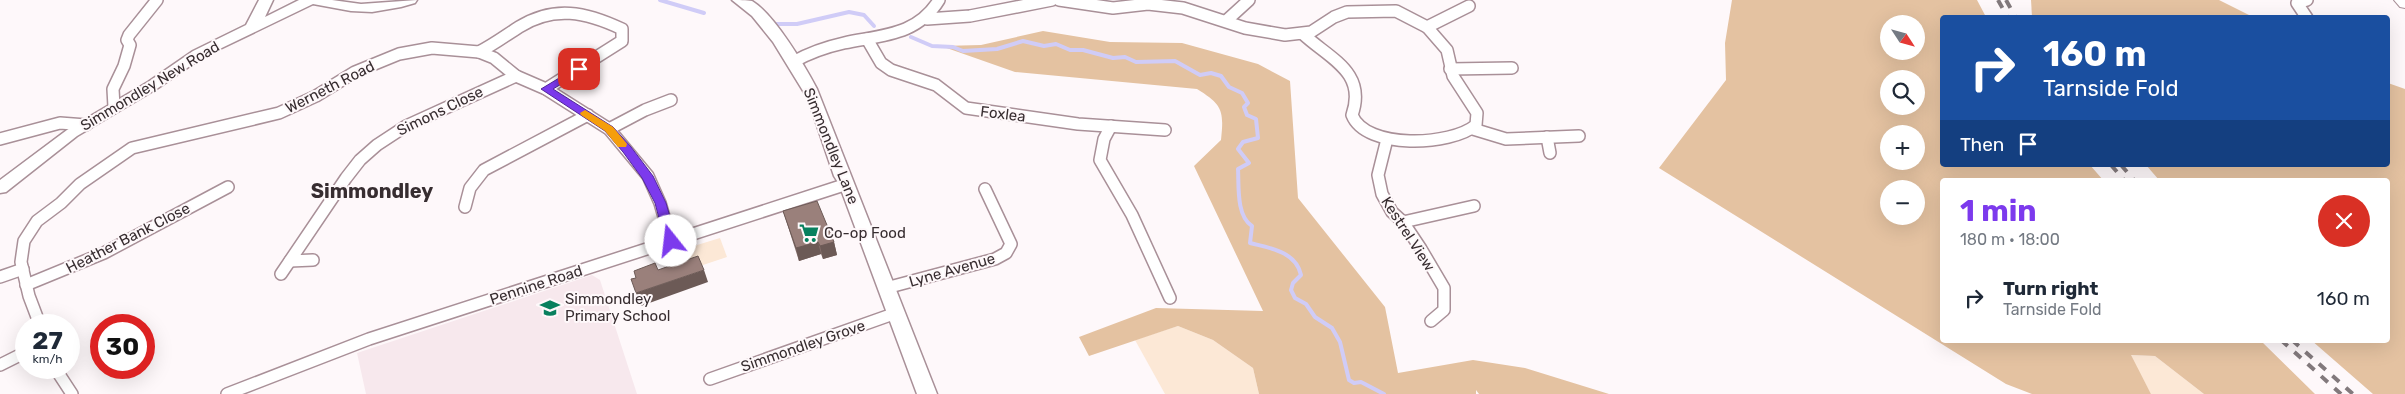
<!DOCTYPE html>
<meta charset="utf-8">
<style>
:root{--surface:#fff;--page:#f2f2f3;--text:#1f2937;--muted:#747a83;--accent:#7c3aed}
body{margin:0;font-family:Rubik,sans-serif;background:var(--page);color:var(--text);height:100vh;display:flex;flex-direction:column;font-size:19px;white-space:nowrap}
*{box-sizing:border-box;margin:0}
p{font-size:16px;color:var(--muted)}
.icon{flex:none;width:28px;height:28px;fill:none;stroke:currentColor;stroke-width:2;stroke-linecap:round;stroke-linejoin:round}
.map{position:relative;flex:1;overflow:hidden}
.details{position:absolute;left:1940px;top:178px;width:450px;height:165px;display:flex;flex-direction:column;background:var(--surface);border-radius:5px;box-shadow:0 5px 20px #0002}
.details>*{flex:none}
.top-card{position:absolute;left:1940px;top:15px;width:450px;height:152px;border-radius:5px;box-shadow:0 5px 20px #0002;background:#1a4fa0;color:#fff;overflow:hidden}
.needle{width:32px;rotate:126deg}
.fabs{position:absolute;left:1880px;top:15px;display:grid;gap:10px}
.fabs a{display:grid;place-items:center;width:45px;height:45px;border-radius:50%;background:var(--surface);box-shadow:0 5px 20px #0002;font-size:25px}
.speed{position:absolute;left:15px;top:314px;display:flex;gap:10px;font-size:25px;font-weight:700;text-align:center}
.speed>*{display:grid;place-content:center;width:65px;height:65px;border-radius:50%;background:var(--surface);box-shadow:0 5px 20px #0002;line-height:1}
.speed small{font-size:12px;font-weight:400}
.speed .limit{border:8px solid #d22;background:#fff;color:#111}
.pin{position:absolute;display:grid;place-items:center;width:42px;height:42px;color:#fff;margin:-21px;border-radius:10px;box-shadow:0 2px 8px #0006}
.me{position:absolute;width:55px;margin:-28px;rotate:344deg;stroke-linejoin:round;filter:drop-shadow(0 0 4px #0008)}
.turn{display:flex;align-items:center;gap:18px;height:105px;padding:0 20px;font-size:22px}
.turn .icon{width:65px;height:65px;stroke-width:2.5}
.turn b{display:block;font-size:35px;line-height:42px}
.then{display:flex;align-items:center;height:48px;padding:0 20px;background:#0003;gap:10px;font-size:19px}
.round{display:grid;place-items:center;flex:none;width:52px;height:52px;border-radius:26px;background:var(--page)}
.summary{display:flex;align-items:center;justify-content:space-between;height:85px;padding:0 20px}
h1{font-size:30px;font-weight:700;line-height:38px;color:var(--accent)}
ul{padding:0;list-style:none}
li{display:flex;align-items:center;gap:15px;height:70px;padding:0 20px}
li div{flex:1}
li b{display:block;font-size:19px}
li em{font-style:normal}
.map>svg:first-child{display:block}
.built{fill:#f7e8ed}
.green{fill:#fce8d6}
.forest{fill:#e4c2a1;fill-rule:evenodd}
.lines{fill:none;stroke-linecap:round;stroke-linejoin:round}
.stream{stroke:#d0ccf7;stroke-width:4}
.street-casing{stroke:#a99098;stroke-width:14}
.secondary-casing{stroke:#a99098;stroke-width:3}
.primary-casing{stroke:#a99098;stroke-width:2}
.street{stroke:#fff;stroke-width:11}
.secondary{fill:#fff;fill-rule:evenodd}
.primary{fill:#fff;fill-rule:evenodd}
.rail{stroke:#82797c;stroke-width:4;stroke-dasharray:9 9;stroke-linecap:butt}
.wall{fill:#846e6a}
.shaded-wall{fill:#6c5a56}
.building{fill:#9a807b;stroke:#6c5a56}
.route{fill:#7c3aed;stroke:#51269a}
.slow{fill:#f59e0b}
.labels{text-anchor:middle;stroke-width:4;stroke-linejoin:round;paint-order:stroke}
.street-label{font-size:15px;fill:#372d30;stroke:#fef8fa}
.poi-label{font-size:15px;fill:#372d30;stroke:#fef8fa;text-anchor:start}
.district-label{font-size:20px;font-weight:bold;fill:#372d30;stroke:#fef8fa}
</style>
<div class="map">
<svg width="2405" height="394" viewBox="0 0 2405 394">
<rect width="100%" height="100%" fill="#fef8fa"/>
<path class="built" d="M592 275 600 280 637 394H366L357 353Z"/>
<g class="green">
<path d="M720 238 727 257 697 267 688 260 684 249Z"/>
<path d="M1178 326 1213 340 1253 368 1259 394H1165L1135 340Z"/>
<path d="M2130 355 2155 356 2204 394H2151Z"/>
</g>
<g class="forest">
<path d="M1732 0H1977L1986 17 1942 18V165H2090L2103 180H1942V340H2260L2315 394H2204L2155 356 2131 355 2151 394H2032L2006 384 1659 168 1726 80 1725 43ZM1889 24H1916V51H1889ZM1889 79H1916V106H1889ZM1889 134H1916V161H1889ZM1889 189H1916V216H1889Z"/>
<path d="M2031 0H2219L2253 17H2032Z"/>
<path d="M1043 31 1110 42 1182 43 1258 64 1290 81 1298 198 1385 307 1398 373 1473 360 1525 368 1609 394H1479L1476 390V394H1259L1253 368 1213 340 1178 326 1089 356 1079 337 1156 308 1263 311 1194 166 1221 140C1224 111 1223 105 1197 89L1015 72 941 46 981 45Z"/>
<path d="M2388 83 2405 89V394H2373L2311 340H2388V180H2159L2146 165H2388Z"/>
</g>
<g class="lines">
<g class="stream">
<path d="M660 0 704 13"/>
<path d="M774 24H797L849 12 864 15 874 26"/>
<path d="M911 37 932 46 953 47 963 51 997 49 1023 41 1044 46 1056 44 1070 50H1083L1113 58 1125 57 1136 62 1175 61 1200 75 1211 73 1221 76 1229 87 1242 93 1248 103 1244 107 1247 115 1256 119 1258 138 1243 142 1238 149 1249 163 1238 169C1239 185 1236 216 1252 226L1250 243C1269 248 1296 251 1301 275L1293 283 1291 290 1295 298 1306 304 1315 317 1332 328 1340 342 1349 380 1354 383 1361 382 1384 394"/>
</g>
<defs>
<g id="street">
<path d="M1059 0 1113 8 1148 4 1183 8 1245 28 1285 35 1311 32 1334 17 1347 12 1396 11 1427 27 1447 50 1453 76 1477 113 1476 125C1451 146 1366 150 1352 115 1367 72 1330 59 1303 34"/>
<path d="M2307 0 2297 3 2307 18"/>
<path d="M927 19 970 16 1052 0"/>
<path d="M1226 21 1249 0"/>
<path d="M1427 27 1469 6"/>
<path d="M867 39 881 63 891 70 936 85 966 108 1078 124 1165 130"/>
<path d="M479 52C493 45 505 36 519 27 554 5 586 12 622 29V41L546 89"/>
<path d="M793 62C809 53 826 47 844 43 881 35 917 36 939 0"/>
<path d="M1450 69 1512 68"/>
<path d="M114 107 113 89 124 66 130 45 127 40 129 35 157 0"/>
<path d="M1111 126 1104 139 1100 160 1132 215 1170 298"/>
<path d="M609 129 645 110 671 100"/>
<path d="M1473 129 1506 139 1579 136"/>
<path d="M1547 137 1550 153"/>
<path d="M0 139 60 123 86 125"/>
<path d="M1387 139 1378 175 1382 194 1392 212 1403 222 1421 249 1444 288V310L1431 321"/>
<path d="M465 207 470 188 484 170 588 115"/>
<path d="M1403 222 1474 206"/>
<path d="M290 261 313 260"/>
<path d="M281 274 346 178 360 160 377 145 406 126 516 76"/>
<path d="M0 277 23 269"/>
<path d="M26 285 104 253 228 187"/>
<path d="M886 288 995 259 1006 253 1011 244 985 189"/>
<path d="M40 325 29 296 21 262 24 241 37 221 61 203 80 184 132 148 279 113 316 96 355 72 399 54 432 48 479 52 494 58 516 76 546 89 609 129 648 176 660 203 671 241"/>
<path d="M0 365 26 352"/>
<path d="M55 368 72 394"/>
<path d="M710 379 896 313"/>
<path d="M227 394 369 339 847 184"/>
</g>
<g id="secondary">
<path d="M259 0H273L265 17 299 0H332L361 4 417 0 415 3 401 7 372 12 351 11 313 4 203 57 158 88 77 136 6 192 0 193V180L67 130 148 82 193 51 246 25Z"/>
<path d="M732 0C738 0 747 0 752 1 774 14 805 66 817 89L937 394H917L839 184 834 176 808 99 773 42 752 16Z"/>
</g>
<path id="primary" d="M2394 0H2405V8L2400 7Z"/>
</defs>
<use href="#street" class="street-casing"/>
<use href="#secondary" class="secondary-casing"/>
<use href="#primary" class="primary-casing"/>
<use href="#street" class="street"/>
<use href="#secondary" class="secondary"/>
<use href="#primary" class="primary"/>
<g class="rail">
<path d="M1998 0 2008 18"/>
<path d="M2006 0 2016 18"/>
<path d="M2111 165 2124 180"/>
<path d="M2121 165 2134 180"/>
<path d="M2281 340 2341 394"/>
<path d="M2292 340 2353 394"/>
</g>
</g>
<path class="wall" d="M783 211 834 242 837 255 823 259 821 254 799 261Z"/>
<g class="shaded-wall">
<path d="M818 242 821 254 799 261 796 248Z"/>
<path d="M834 242 837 255 823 259 820 246Z"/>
<path d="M704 270 708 282 641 306 636 293Z"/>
</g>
<g class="building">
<path d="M817 201 834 242 820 246 818 242 796 248 783 211Z"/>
<path d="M698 256 704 270 636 293 631 279 636 278 634 271 655 263 658 270Z"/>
</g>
<path class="route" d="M579 66 583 67V71L553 89 613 127 631 147 653 176 666 203 677 241 675 244 671 245 665 241 655 203 642 178 623 152 605 131 541 89Z"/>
<path class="slow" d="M585 110 613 127 627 144 626 147H618L605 131 581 115 580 113Z"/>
<defs>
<symbol id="supermarket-bare" viewBox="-9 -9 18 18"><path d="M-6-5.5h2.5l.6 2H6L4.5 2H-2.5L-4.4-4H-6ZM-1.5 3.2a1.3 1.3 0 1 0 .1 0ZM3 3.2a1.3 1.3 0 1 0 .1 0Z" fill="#08805e" stroke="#fef8fa" stroke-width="2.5" paint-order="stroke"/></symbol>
<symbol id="school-bare" viewBox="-9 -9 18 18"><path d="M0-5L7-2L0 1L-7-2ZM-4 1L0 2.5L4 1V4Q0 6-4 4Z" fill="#08805e" stroke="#fef8fa" stroke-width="2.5" paint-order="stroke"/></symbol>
</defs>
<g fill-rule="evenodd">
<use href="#supermarket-bare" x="795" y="219" width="28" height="28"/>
<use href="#school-bare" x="536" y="294" width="28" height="28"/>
</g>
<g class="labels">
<g class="street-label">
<text transform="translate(150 86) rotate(-31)" y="5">Simmondley New Road</text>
<text transform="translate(330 87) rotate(-27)" y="5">Werneth Road</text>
<text transform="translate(440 111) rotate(-26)" y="5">Simons Close</text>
<text transform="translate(1003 114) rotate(7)" y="5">Foxlea</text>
<text transform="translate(831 146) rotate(68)" y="5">Simmondley Lane</text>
<text transform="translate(1408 234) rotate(57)" y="5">Kestrel View</text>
<text transform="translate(128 238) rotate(-27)" y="5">Heather Bank Close</text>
<text transform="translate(952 270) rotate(-16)" y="5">Lyne Avenue</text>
<text transform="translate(536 285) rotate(-18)" y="5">Pennine Road</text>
<text transform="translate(803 346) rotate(-19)" y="5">Simmondley Grove</text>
</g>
<g class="poi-label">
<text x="824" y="238">Co-op Food</text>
<text x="565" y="304">Simmondley<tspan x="565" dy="17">Primary School</tspan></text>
</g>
<g class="district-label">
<text x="372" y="198">Simmondley</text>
</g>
</g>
</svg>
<div class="fabs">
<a><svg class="needle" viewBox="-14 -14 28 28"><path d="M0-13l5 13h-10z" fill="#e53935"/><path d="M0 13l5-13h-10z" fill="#747a83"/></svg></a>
<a><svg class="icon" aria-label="search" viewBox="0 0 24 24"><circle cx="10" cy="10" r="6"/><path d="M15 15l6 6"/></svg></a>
<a>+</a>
<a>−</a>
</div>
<div class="speed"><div>27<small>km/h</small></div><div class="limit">30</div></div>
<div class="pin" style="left:579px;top:69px;background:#d93025"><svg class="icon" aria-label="arrive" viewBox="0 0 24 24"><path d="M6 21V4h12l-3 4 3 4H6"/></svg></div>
<svg class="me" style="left:671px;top:241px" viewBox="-20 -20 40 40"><circle r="19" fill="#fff"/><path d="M0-13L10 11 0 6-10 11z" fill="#7c3aed"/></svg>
<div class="top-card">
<div class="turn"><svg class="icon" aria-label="right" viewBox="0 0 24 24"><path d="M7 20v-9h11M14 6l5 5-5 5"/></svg><div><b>160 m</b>Tarnside Fold</div></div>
<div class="then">Then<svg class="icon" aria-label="arrive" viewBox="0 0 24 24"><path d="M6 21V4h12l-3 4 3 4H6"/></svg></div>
</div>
<section class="details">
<div class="summary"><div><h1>1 min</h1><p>180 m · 18:00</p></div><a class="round" style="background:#d93025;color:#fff"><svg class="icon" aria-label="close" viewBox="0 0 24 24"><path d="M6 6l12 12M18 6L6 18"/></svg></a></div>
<ul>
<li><svg class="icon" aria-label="right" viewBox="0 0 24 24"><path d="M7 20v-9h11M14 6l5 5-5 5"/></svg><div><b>Turn right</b><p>Tarnside Fold</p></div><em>160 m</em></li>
</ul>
</section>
</div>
